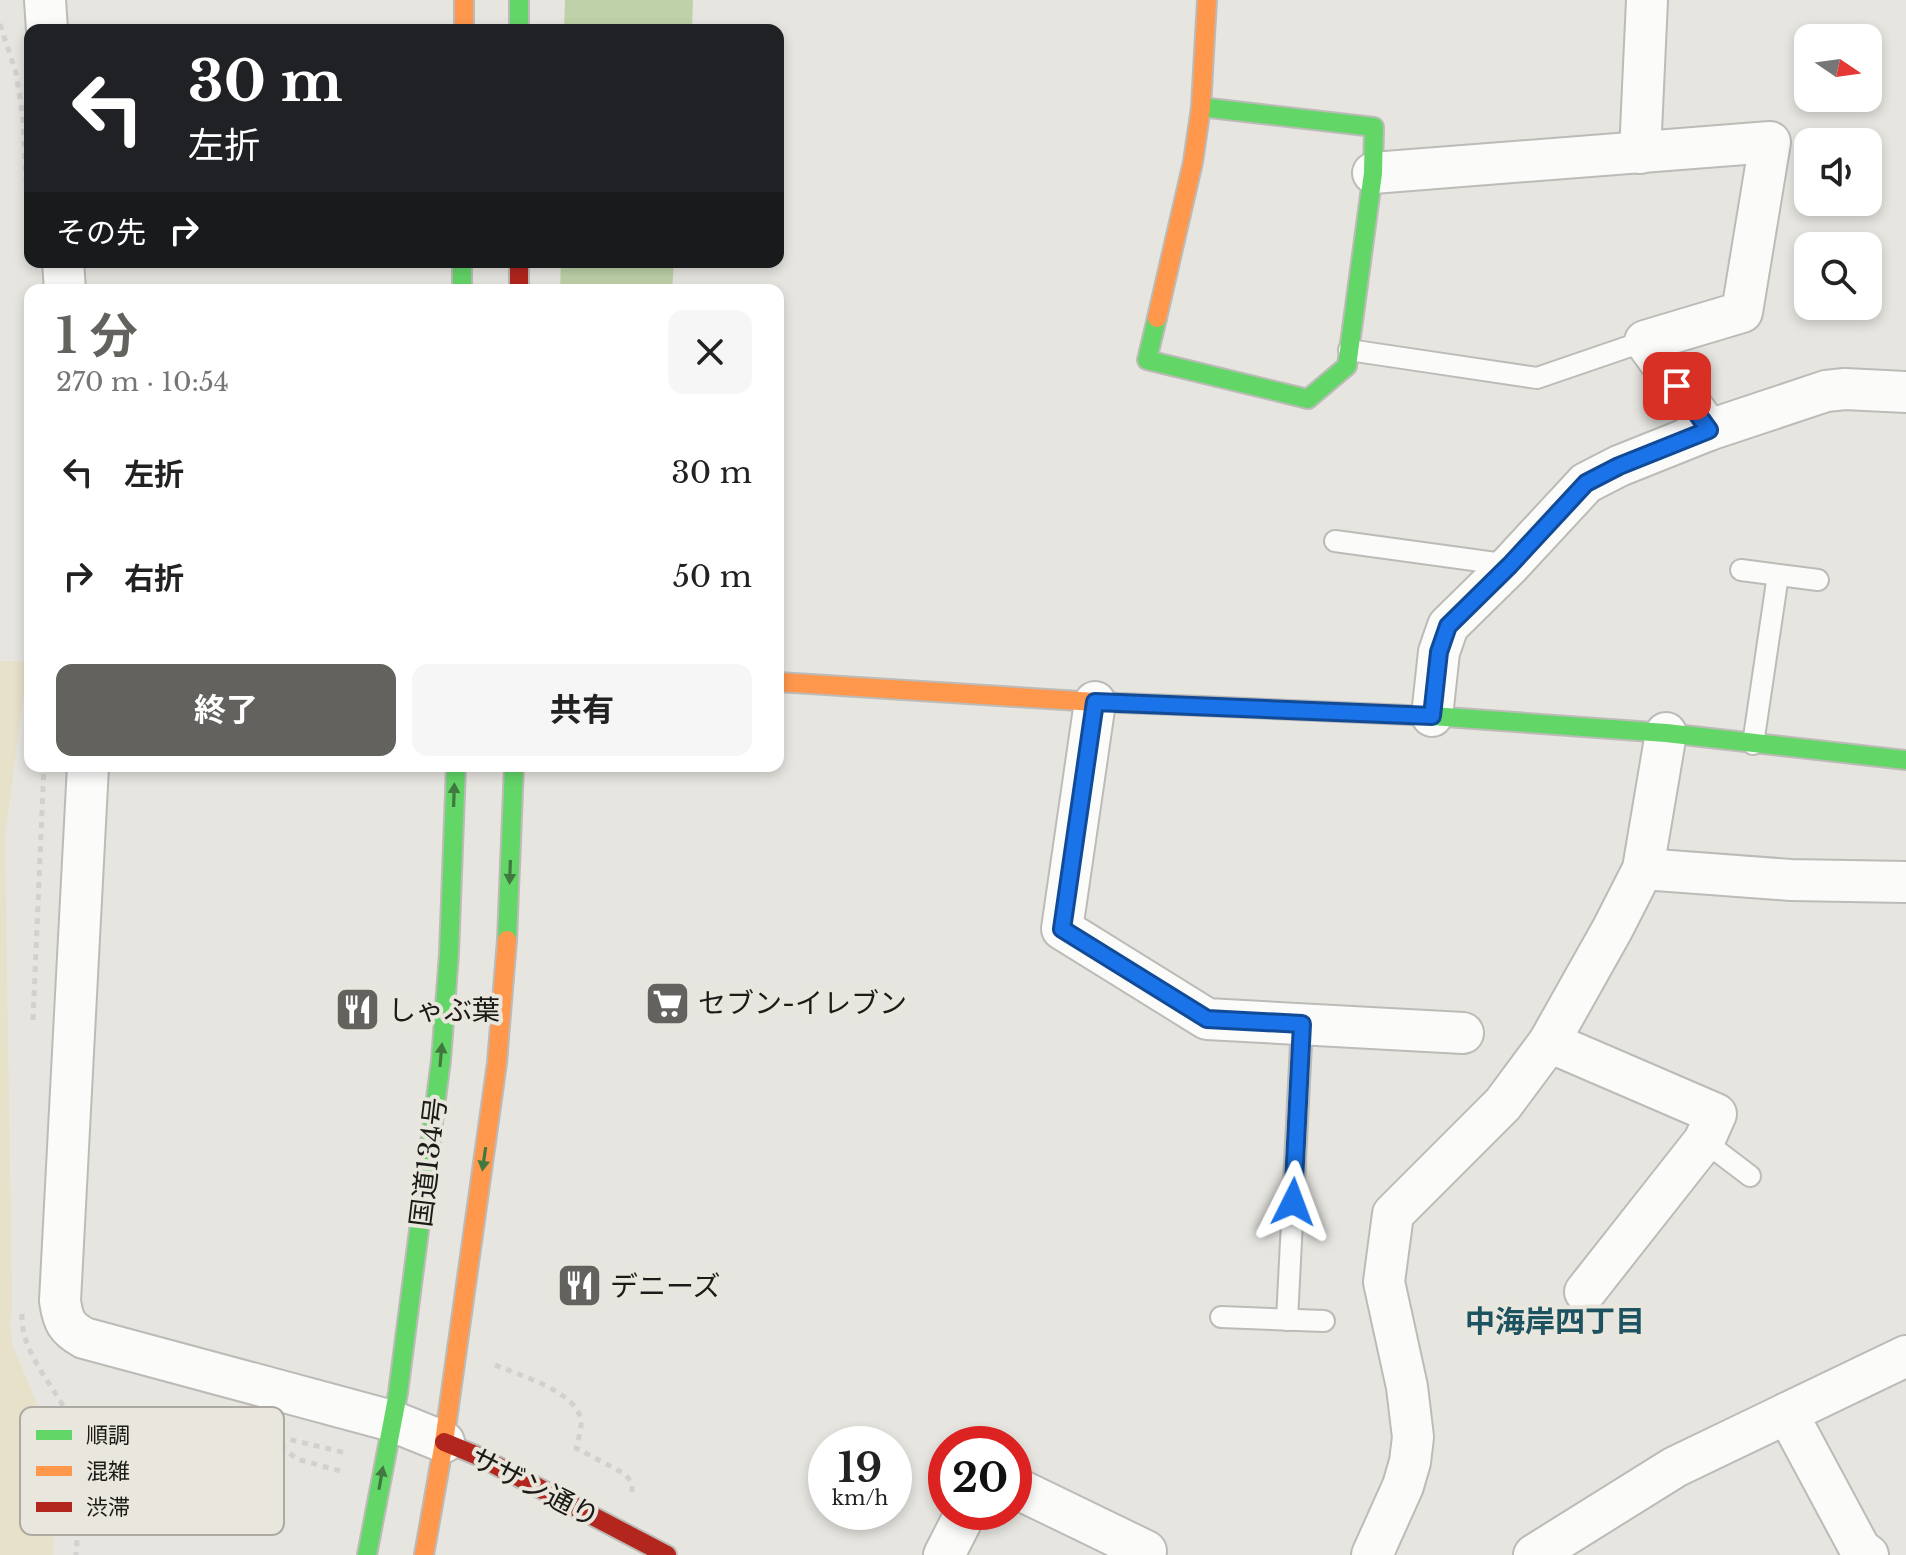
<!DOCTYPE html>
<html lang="ja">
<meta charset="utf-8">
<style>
:root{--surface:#fff;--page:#f6f6f6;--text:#222;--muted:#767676;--accent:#63625e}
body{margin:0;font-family:"Libre Baskerville","Noto Sans JP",serif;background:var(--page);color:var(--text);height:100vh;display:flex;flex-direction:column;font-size:30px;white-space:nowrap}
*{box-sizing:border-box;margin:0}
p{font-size:26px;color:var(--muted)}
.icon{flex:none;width:44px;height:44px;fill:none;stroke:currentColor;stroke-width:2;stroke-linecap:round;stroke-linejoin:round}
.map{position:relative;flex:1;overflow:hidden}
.sheet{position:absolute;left:24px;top:284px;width:760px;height:488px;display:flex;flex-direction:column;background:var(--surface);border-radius:16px;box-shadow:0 4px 12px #0003}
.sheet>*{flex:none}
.top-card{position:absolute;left:24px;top:24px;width:760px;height:244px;border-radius:16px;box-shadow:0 4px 12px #0003;background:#202124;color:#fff;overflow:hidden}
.needle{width:52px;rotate:103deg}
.controls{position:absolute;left:1794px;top:24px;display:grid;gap:16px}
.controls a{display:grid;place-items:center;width:88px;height:88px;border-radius:16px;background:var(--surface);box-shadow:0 4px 12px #0003;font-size:40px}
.speed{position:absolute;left:808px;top:1426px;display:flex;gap:16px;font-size:40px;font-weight:700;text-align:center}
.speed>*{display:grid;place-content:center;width:104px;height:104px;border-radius:50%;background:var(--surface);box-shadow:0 4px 12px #0003;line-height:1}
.speed small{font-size:20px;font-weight:400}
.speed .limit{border:12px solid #d22;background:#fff;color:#111}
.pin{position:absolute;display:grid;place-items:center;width:68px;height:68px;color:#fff;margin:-34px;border-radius:16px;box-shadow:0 4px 12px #0006}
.me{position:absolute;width:88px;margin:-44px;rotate:3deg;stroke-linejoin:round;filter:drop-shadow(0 0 6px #0008)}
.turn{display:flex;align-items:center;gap:28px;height:168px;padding:0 32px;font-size:36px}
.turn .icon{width:104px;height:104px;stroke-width:2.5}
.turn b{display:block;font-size:56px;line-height:68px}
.then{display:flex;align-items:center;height:76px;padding:0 32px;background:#0003;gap:16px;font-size:30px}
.round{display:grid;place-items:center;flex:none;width:84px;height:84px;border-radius:16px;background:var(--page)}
.head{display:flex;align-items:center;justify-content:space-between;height:136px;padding:0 32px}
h1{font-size:48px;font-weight:700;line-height:60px;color:var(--accent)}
.primary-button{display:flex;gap:16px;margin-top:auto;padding:16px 32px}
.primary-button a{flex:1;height:92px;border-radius:16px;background:var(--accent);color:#fff;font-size:32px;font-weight:700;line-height:92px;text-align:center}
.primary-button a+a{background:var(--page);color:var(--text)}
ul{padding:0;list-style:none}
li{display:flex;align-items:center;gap:24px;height:104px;padding:0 32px}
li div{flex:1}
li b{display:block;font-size:30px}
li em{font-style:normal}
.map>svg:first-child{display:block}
.forest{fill:#bed1a8}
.sand{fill:#e7e1ca}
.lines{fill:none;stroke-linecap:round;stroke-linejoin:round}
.lane-casing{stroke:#bcbbb7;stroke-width:24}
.street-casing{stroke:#bcbbb7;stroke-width:44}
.fast-casing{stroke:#bcbbb7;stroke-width:22}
.slow-casing{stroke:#bcbbb7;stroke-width:22}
.jam-casing{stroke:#bcbbb7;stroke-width:22}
.path{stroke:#d2d1d0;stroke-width:5;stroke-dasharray:6 6;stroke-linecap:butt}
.lane{stroke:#fbfbfa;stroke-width:20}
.street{stroke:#fbfbfa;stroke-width:40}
.fast{stroke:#63d668;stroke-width:18}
.slow{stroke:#ff974d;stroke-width:18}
.jam{stroke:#b3261e;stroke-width:18}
.oneway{fill:#407840}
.route-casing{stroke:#114b97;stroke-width:20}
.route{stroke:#1a73e8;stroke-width:14}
.labels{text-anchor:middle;stroke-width:8;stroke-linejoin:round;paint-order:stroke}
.poi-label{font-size:28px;fill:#1c1b18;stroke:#e9e6dd;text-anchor:start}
.street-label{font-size:28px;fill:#1c1b18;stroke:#e9e6dd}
.neighbourhood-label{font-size:30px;font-weight:bold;fill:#1d5361;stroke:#e9e6dd}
.key{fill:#e9e6dd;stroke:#aca9a2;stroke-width:2}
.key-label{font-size:22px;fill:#1c1b18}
</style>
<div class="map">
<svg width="1906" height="1555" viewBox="0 0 1906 1555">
<rect width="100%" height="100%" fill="#e6e5e0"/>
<g class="forest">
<path d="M565 0H693L692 30H564Z"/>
<path d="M561 262H674L672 290H560Z"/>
</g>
<path class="sand" d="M0 661H28L5 837 12 1305 10 1325 12 1344 57 1452 53 1555H0Z"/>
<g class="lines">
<defs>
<g id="lane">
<path d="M1349 350 1537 378 1645 341"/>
<path d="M1335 541 1510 565"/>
<path d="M1741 570 1818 580"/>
<path d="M1753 744 1778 575"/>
<path d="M1704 1141 1750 1176"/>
<path d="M1221 1317 1324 1321"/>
<path d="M1287 1320 1302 1024"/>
</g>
<g id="street">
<path d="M45 0 47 30"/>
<path d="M1640 153 1647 0"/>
<path d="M1373 173 1770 142 1742 312 1645 341 1709 430"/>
<path d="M63 262 65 290"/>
<path d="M1095 702 1062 929 1207 1019 1463 1033"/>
<path d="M1432 716 1439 652 1448 626 1510 565 1586 483 1619 466 1709 430 1826 391 1845 389 1906 392"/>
<path d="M88 766 60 1301C63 1321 66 1328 84 1338L392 1421 444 1442"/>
<path d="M1643 869 1791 880 1906 882"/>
<path d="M1549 1042 1716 1114 1704 1141 1585 1292"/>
<path d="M1787 1413 1860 1549 1868 1555"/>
<path d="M1014 1487 1146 1551 1144 1555"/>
<path d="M944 1555 966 1512"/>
<path d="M1372 1555 1403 1486 1410 1462 1413 1437 1407 1387 1384 1282 1393 1214 1503 1104 1549 1042 1613 928 1643 869 1666 733"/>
<path d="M1534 1555 1675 1467 1906 1356"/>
</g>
<g id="fast">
<path d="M519 0V30"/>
<path d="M462 262V290"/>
<path d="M1157 318 1147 360 1308 399 1347 366 1373 173 1374 127 1201 107"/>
<path d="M1202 706 1432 716 1666 733 1906 760"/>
<path d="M507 940 514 766"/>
<path d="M367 1555 398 1393 441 1060 449 954 456 766"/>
</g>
<g id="slow">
<path d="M464 0V30"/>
<path d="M1157 318 1193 162 1201 107 1207 0"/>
<path d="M778 682 1095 702 1202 706"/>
<path d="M424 1555 444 1442 497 1063 507 940"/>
</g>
<g id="jam">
<path d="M519 262V290"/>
<path d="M444 1442 478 1456 667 1555"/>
</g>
</defs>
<use href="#lane" class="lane-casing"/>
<use href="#street" class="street-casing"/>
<use href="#fast" class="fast-casing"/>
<use href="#slow" class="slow-casing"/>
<use href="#jam" class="jam-casing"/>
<g class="path">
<path d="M0 24 16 73 23 118 29 243"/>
<path d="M33 1020 44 766"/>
<path d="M22 1314C20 1357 62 1392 75 1431 87 1467 78 1518 76 1555"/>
<path d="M495 1365C518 1375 581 1392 581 1423 581 1431 578 1440 576 1448L625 1474 632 1483V1492"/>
<path d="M239 1422 263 1433 297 1459 344 1472"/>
<path d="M267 1434 346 1453"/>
</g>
<use href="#lane" class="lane"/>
<use href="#street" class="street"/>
<use href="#fast" class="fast"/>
<use href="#slow" class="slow"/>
<use href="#jam" class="jam"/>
</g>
<defs><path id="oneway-solid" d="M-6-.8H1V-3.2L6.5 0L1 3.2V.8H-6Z" transform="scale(2)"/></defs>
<g class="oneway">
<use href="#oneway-solid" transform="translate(454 795) rotate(-88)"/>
<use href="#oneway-solid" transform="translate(510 872) rotate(92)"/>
<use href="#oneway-solid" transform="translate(441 1055) rotate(-85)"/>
<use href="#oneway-solid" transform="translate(484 1159) rotate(98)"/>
<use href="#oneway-solid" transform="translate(381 1478) rotate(-80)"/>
</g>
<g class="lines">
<defs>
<path id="route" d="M1293 1202 1302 1024 1207 1019 1062 929 1095 702 1432 716 1439 652 1448 626 1510 565 1586 483 1619 466 1709 430 1677 386"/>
</defs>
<use href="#route" class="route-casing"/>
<use href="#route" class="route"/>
</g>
<defs>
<symbol id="supermarket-square" viewBox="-11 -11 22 22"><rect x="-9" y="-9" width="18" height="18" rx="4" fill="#63625e" stroke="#e9e6dd"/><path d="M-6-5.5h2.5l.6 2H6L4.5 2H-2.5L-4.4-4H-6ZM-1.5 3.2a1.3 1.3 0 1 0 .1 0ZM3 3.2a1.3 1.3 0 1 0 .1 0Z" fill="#fff"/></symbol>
<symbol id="restaurant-square" viewBox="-11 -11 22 22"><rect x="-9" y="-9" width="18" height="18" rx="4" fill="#63625e" stroke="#e9e6dd"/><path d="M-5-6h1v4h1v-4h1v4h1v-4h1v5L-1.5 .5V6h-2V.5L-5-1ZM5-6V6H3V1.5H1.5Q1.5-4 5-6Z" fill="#fff"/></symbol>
</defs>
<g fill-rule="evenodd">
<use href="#supermarket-square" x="642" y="978" width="51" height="51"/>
<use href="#restaurant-square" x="332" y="984" width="51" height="51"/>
<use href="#restaurant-square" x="554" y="1260" width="51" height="51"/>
</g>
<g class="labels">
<g class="poi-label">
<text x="698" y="1013">セブン-イレブン</text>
<text x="388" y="1020">しゃぶ葉</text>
<text x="610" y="1296">デニーズ</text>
</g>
<g class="street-label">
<text transform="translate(428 1162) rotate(-83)" y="10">国道134号</text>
<text transform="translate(535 1487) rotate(27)" y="10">サザン通り</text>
</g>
<g class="neighbourhood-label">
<text x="1555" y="1332">中海岸四丁目</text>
</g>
</g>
<rect x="20" y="1407" width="264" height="128" rx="12" class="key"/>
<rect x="36" y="1430" width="36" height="10" fill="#63d668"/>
<rect x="36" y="1466" width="36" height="10" fill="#ff974d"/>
<rect x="36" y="1502" width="36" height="10" fill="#b3261e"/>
<g class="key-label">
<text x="86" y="1443">順調</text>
<text x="86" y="1479">混雑</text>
<text x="86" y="1515">渋滞</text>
</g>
</svg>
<div class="controls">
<a><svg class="needle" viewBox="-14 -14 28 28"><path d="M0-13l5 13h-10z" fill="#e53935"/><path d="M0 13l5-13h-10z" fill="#767676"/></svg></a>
<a><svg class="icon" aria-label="sound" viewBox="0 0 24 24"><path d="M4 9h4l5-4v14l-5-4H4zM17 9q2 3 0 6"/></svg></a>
<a><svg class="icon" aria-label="search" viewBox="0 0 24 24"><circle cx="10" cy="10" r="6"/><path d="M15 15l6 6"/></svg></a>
</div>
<div class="speed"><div>19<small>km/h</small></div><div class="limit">20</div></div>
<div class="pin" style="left:1677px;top:386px;background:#d93025"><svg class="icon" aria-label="arrive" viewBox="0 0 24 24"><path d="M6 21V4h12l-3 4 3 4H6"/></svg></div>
<svg class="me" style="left:1293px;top:1202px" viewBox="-20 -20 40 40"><path d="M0-17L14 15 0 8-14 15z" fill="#1a73e8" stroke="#fff" stroke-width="4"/></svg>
<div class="top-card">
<div class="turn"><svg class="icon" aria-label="left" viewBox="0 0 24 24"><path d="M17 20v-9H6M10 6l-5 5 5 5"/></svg><div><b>30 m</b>左折</div></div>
<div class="then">その先<svg class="icon" aria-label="right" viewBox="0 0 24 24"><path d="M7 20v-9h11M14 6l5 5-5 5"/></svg></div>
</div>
<section class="sheet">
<div class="head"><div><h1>1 分</h1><p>270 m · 10:54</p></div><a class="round"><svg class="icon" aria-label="close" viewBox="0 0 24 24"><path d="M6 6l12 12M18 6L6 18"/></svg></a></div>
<ul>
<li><svg class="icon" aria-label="left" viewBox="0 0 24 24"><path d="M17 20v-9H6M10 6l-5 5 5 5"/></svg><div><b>左折</b></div><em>30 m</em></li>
<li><svg class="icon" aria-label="right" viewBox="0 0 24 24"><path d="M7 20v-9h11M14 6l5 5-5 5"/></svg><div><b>右折</b></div><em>50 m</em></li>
</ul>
<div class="primary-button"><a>終了</a><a>共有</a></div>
</section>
</div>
